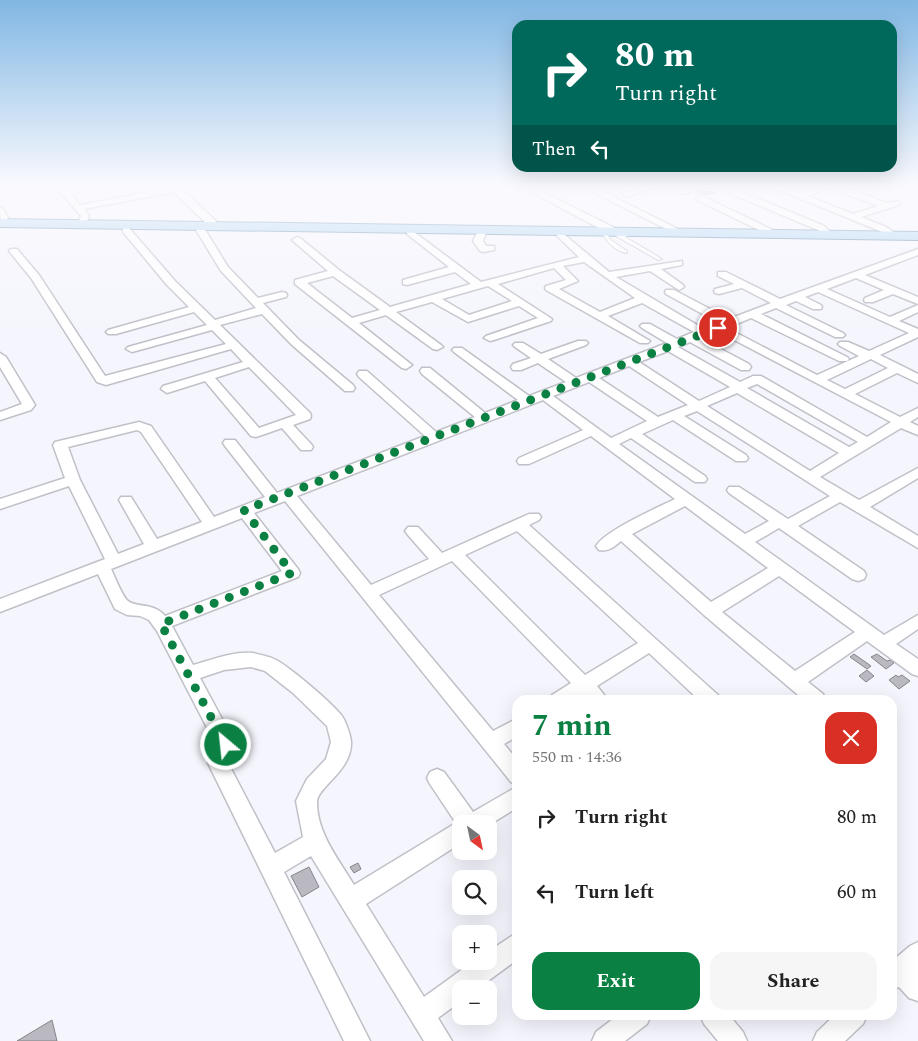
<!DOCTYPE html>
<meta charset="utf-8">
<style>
:root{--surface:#fff;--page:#f6f6f6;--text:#222;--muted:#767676;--accent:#0b8043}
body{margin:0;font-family:Spectral,serif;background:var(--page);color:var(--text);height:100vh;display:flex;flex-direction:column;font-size:19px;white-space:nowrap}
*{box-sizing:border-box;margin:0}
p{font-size:16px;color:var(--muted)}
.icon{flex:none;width:28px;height:28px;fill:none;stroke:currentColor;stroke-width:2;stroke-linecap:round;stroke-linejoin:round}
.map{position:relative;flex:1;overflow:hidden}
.sheet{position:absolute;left:512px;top:695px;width:385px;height:325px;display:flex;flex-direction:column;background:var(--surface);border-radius:15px;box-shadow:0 5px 20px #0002}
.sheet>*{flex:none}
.guide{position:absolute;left:512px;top:20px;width:385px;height:152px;border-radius:15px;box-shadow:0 5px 20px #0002;background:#00695c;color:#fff;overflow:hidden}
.needle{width:32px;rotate:147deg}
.fabs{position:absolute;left:452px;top:815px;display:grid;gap:10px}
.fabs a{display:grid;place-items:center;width:45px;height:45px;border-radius:10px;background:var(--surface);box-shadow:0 5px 20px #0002;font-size:25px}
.pin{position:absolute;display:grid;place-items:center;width:42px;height:42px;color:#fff;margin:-21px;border:2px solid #fff;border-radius:50%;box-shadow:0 1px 5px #0007}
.me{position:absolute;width:55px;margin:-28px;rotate:332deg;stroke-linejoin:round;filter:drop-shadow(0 0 4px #0008)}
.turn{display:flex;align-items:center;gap:18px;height:105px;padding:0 20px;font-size:22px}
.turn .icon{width:65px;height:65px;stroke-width:2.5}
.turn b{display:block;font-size:35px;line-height:42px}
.then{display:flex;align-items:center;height:48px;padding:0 20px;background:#0003;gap:10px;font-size:19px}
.round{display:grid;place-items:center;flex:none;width:52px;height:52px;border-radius:15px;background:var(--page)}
.summary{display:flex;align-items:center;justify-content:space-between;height:85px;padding:0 20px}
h1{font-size:30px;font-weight:700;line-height:38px;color:var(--accent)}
.button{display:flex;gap:10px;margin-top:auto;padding:10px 20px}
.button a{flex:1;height:58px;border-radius:15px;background:var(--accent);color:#fff;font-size:20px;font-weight:700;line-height:58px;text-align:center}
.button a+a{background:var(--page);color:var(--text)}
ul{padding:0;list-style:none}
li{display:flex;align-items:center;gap:15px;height:75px;padding:0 20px}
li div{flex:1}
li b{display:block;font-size:19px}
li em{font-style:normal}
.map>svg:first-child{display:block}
.building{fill:#bab8c0;stroke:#86848b}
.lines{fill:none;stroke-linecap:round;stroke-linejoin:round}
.lane-casing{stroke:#c0c0c8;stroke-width:2}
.street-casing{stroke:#c0c0c8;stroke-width:3}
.primary-casing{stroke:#547ea0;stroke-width:2}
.lane{fill:#fff;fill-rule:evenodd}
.street{fill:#fff;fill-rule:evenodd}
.primary{fill:#abd2f1;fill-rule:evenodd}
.route{stroke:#0b8043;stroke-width:9;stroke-dasharray:0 16.2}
</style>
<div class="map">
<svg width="918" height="1041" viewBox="0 0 918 1041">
<rect width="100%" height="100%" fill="#f5f5fd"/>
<g class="building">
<path d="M701 189 704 192 711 191 715 193 703 195 694 191Z"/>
<path d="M854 654 871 666 867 669 850 657Z"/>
<path d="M877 654 887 661 890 660 894 663 886 669 871 657Z"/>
<path d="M867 670 874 676 866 682 859 676Z"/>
<path d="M896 675 898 677 902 675 910 681 899 689 889 680Z"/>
<path d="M358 863 361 869 354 873 350 867Z"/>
<path d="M309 867 319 887 302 897 291 876Z"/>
<path d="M52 1020 57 1041H17Z"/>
</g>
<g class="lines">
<defs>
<g id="lane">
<path d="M603 234H607L611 240 627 251V253C617 252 608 243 603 235Z"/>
<path d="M616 234H620L662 259 658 260 616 236Z"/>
</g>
<g id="street">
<path d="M55 186H64L67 190 84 186H101L71 194 80 205 170 188 169 186H178L215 220 218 226 214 229 211 228 174 192 84 209 89 216 85 226 82 227 78 224 81 216Z"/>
<path d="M520 186H531L629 235 624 238 610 234Z"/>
<path d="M581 186H592L682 231 677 234 674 233Z"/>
<path d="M644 186H658L626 197 622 194Z"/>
<path d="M696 186H711L684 194 680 192Z"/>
<path d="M769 186H781L799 193 822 186H836L807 196 853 214 879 206 846 194V190H852L887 203 899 201V205L861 217 886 227 900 236 898 238H892L880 231Z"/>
<path d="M729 189H735L824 226 834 235 829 238 818 230 729 193Z"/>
<path d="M700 195 777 232 779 234 777 236H771L697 200 696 198Z"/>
<path d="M0 208 3 209 8 218 4 225 1 226Z"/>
<path d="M126 227 129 228 175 281 215 320 256 308 221 271 196 230 198 228H204L228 267 258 298 282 292 286 293 287 295 286 297 263 303 299 340 353 385 355 388 353 391H345L291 344 262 314 220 325 310 413 311 416 310 419 293 425 311 444 313 447 311 450H301L282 428 256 437 251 436 205 381 167 393 161 389 163 386 243 362 231 349 106 385 97 382 31 278 9 251 11 249H17L39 275 105 376 226 344 212 330 132 352 126 349 128 347 207 325 194 312 116 334H108L106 332 108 330 189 307 167 285 123 232V228ZM249 367 296 415 259 428 215 378Z"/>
<path d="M410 229 481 282 579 257 557 236V232L560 231 609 272 682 261V265L661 269 683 285 684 287 679 290 650 271 616 277 704 329 719 323 666 294 665 292 666 290H674L729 319 771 303 742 288 719 294 715 293 714 291 715 289 734 284 718 276V272H726L780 299 918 249V255L865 275 918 297V304L893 294 873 302H865L864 300 865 298 884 290 856 278 827 289 890 317 918 305V312L899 321 918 329V337L880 355 918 374V383L897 373 855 394 900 417 918 408V417L910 422 918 426V435L901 428 820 477 859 500 918 468V478L870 507 918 536V548L840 502 798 526 864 571 866 575 864 579 858 581 852 579 779 528 755 542 884 635 918 615V629L896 644 918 659V676L912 674 867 641 808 682 823 694 825 700H804L704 615 621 541C614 547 608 552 599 550L596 546C606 530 657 508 675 499L591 436 529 464H519L517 461 519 458 583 430 543 400 297 496 371 585 429 559 408 535 405 531 408 527H418L442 553 529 514H539L541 517 539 520 529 525 718 695 720 700H699L649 653 597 686 608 700H587L582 695 574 700H550L552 695 571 683 452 561 379 595 493 731 518 718V736L504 744 518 761V785L511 782 285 501 254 513 298 569 300 573 298 577 172 626 193 665C211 660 233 651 253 653 261 655 272 657 278 661 294 671 330 701 342 716 346 722 350 734 351 741 353 771 316 787 317 803 317 833 339 860 354 885L456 823 430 784 427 778 430 772 437 769 444 772 473 812 518 786V807L489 825 461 824V843L366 904 424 997 474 961H489V951L518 932V959L477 989H461V1001L438 1018 452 1041H424L311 856 284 872 370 1041H344L208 763 216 745 157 631 149 620 140 616 127 615 115 609 98 574 0 612V599L105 559 69 486 0 509V499L65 478 53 445 55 442 139 422 151 426 214 517 265 497 225 446 223 443 225 440H235L277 493 425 436 359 377 357 374 359 371H367L436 432 475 417 422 374 420 371 422 368H430L485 413 518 400 454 352 452 350 454 348H462L529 396 566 382 538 363 521 370H513L511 367 513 364 531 358 515 347 513 345 515 343H523L541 354 578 341H586L588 343 586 345 548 359 576 378 667 343 642 328 640 326 642 324H650L677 339 694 332 642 303 608 316 650 341 648 343H640L546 290 545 288 546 286 566 280 554 268 498 284 552 319 551 321 494 340 490 341 484 338 486 336 538 318 519 306 468 322 432 302 396 312 441 345 443 347 437 350 433 349 386 315 359 323 412 365 406 369 402 368 295 284V280L328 271 292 240 297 237 300 238 339 270 390 307 471 284 455 272 407 285 403 284V280L449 267 407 234V230ZM584 262 635 298 600 312 559 289 578 281 563 266ZM333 276 380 310 352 318 307 283ZM488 286 512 301 469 315 442 299ZM818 292 909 333 869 351 848 342H840L838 344 840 346 859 356 817 375 727 328 751 318 839 361H847L849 359 847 357 761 314 776 308 835 337H843L845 335 843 333 786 305 796 301 813 309H821L822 307 821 305 805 297ZM717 331 891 422 867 437 761 376H753L740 382 678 347 690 342 741 370H749L751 367 749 364 700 338ZM668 351 730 387 699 401 639 362ZM871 359 888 368 845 389 827 380ZM629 366 688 405 658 417 599 378ZM589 382 647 421 611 438 553 396ZM757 384 858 442 849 447 747 388ZM737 393 839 453 810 471 707 406ZM697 411 830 496 788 519 739 487H729L727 490 729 493 769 521 745 534 619 444 631 438 695 482H705L707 479 705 476 642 434 673 420 736 461H746L748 458 746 455 684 416ZM137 430 141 432 202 522 157 539 131 497H121L119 500 144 544 118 554 80 480 68 447ZM685 506 768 568 711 602 632 534ZM242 518 282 571 165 616C153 602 136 608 128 601 122 596 115 577 111 569ZM517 531 638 643 585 675 465 555ZM779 576 855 632 795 671 722 612ZM251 667 265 671 293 693 327 726 331 742 326 759 307 779 296 801 303 837 275 853 228 763 236 745 200 678 224 670Z"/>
<path d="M481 230 486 233 483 241 486 246H494V250L483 252 480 251 473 241 478 231Z"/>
<path d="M0 353 6 357 35 405 31 410 0 420V412L22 404 0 367Z"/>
<path d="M918 942V1001L909 998 899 987 892 990V961L910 946Z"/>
<path d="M618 1015H651L647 1024 625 1041H592L596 1032Z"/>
<path d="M700 1015H729L743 1032 747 1041H718L704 1024Z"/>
<path d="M835 1015H867L863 1024 845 1041H813L817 1032Z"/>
</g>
<path id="primary" d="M0 219 918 232V240L0 227Z"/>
</defs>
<use href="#lane" class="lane-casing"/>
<use href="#street" class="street-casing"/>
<use href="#primary" class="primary-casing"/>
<use href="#lane" class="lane"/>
<use href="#street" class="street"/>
<use href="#primary" class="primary"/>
</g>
<linearGradient id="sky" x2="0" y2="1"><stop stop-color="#81b7e4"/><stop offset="0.56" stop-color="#fafafe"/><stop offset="1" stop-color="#fafafe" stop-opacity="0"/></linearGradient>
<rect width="918" height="332" fill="url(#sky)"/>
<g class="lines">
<path class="route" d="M226 745 161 624 292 573 244 510 718 328"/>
</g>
</svg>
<div class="fabs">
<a><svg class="needle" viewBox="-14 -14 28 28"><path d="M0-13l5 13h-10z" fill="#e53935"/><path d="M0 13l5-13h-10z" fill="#767676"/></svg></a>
<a><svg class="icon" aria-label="search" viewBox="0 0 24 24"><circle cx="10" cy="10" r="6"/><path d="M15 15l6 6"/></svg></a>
<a>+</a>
<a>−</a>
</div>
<div class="pin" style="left:718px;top:328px;background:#d93025"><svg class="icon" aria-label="arrive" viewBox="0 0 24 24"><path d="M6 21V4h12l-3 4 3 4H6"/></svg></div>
<svg class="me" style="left:226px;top:745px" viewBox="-20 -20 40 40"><circle r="17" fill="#0b8043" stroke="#fff" stroke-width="3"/><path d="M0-11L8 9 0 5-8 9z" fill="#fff"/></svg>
<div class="guide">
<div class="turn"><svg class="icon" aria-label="right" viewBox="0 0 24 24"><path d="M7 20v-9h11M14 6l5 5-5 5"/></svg><div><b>80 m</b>Turn right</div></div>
<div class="then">Then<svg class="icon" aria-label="left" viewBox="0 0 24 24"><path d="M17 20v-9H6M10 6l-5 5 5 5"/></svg></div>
</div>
<section class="sheet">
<div class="summary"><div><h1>7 min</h1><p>550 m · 14:36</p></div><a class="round" style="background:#d93025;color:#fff"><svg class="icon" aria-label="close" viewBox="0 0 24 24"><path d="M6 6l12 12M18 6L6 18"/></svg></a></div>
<ul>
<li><svg class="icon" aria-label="right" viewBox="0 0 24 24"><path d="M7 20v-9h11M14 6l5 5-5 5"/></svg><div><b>Turn right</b></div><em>80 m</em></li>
<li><svg class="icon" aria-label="left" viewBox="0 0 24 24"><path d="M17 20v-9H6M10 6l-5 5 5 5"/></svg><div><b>Turn left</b></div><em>60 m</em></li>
</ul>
<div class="button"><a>Exit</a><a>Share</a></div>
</section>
</div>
